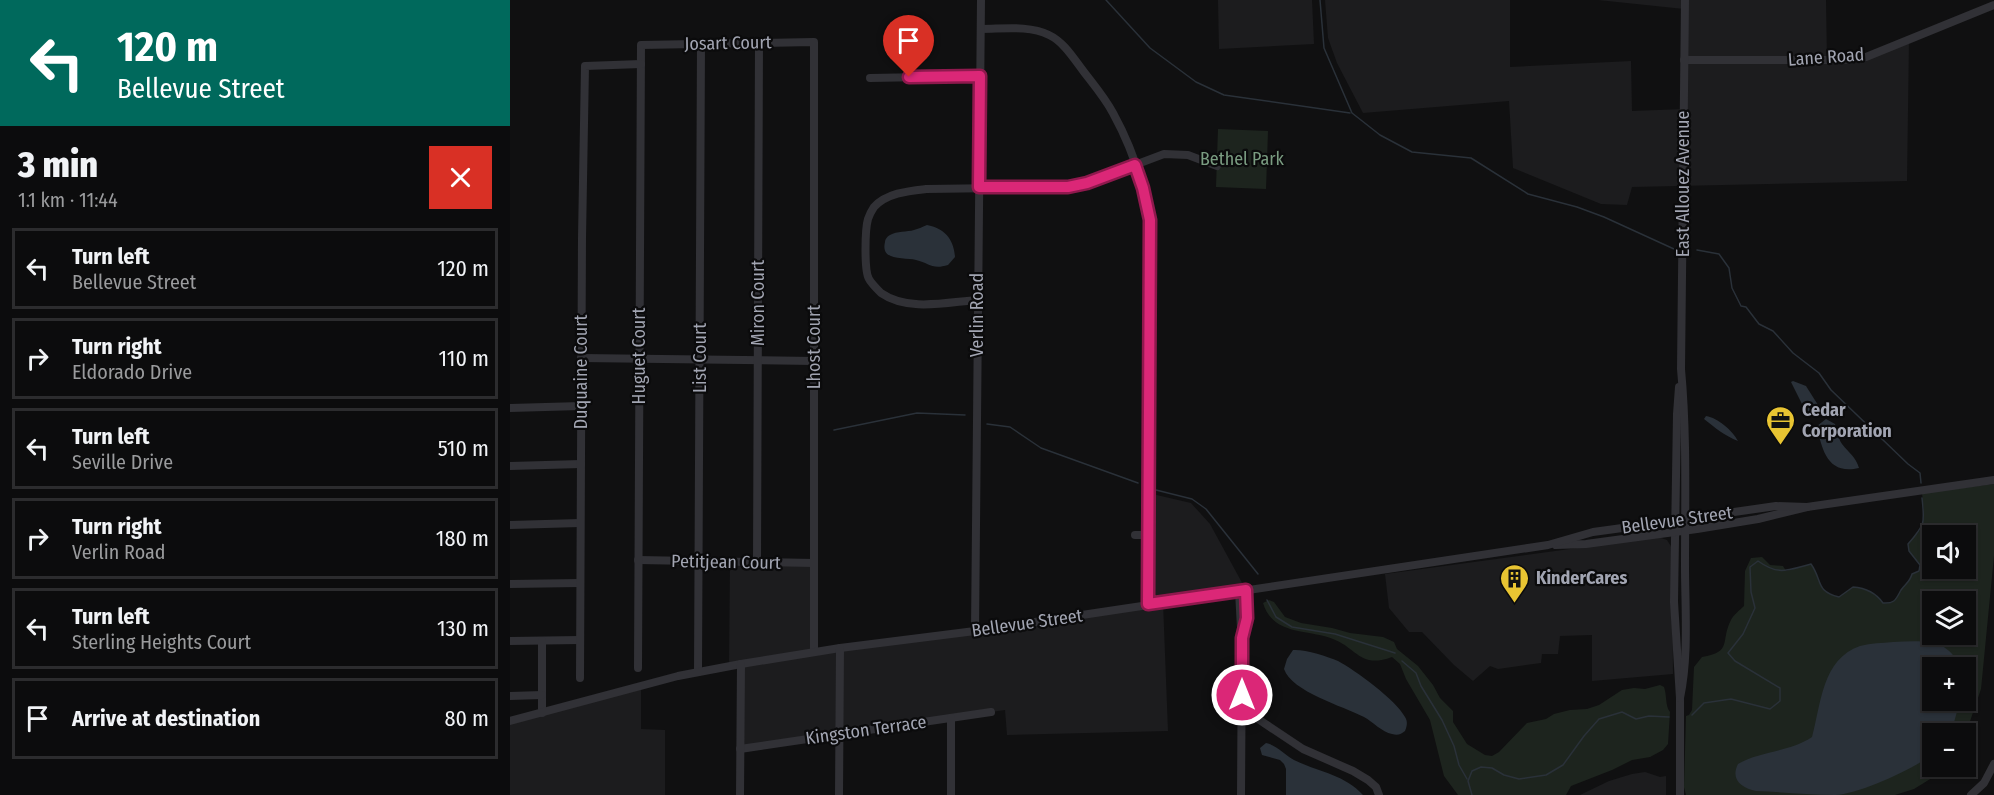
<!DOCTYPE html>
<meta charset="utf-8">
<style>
:root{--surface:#0c0c0d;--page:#1a1a1b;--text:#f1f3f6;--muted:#9a9b9d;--line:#2c2c2e}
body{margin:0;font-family:"Fira Sans Condensed",sans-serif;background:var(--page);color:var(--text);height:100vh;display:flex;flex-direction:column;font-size:22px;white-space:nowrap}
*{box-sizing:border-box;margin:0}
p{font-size:20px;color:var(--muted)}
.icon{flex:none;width:33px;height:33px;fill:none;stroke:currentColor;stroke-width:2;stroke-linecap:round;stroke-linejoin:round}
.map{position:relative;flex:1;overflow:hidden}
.drawer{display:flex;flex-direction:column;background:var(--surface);width:510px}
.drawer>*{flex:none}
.hud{background:#00695c;color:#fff;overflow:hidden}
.controls{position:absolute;left:1412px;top:525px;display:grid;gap:12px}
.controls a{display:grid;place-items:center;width:54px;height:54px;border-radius:0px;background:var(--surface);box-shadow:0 2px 4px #0004,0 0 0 2px var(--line);font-size:30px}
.pin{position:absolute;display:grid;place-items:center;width:51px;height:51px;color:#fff;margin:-62px -26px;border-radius:50% 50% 50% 0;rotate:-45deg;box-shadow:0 0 6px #0007}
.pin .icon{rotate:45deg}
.me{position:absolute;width:66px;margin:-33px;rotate:0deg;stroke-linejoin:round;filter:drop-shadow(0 0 4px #0008)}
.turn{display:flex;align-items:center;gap:21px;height:126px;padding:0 18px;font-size:27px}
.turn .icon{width:78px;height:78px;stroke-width:2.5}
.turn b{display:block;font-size:42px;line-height:51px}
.round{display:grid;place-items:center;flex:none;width:63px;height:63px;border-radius:0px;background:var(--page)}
.summary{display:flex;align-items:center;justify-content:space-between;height:102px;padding:0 18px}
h1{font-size:36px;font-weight:800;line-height:45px}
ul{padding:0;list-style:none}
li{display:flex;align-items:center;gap:18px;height:81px;margin:0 12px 9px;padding:0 6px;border:3px solid var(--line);border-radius:0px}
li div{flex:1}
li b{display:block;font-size:22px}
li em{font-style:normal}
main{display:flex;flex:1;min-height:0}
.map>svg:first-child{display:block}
.built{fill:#1c1c1e}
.green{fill:#1d241e;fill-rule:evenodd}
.water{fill:#2a3139}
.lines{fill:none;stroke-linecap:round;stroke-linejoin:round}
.stream{stroke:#2a3139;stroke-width:1.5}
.minor{stroke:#313136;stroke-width:8}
.route-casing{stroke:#8e194d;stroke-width:15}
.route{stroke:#db2777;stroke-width:10}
.labels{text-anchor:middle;stroke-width:4.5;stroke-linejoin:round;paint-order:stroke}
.street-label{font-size:18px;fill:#a2a5b2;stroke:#0b0b0c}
.park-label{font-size:18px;fill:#7a9c81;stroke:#0b0b0c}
.poi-label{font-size:18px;font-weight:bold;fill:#a2a5b2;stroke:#0b0b0c;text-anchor:start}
</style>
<main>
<section class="drawer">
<div class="hud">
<div class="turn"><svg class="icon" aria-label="left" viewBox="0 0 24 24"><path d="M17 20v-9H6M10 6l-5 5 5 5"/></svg><div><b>120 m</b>Bellevue Street</div></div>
</div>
<div class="summary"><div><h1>3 min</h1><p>1.1 km · 11:44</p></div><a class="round" style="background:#d93025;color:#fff"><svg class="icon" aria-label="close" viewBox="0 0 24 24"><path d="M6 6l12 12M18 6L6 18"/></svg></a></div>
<ul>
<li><svg class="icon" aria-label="left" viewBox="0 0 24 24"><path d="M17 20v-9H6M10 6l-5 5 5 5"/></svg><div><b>Turn left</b><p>Bellevue Street</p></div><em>120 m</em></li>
<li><svg class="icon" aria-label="right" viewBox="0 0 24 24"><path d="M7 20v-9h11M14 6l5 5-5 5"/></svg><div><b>Turn right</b><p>Eldorado Drive</p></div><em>110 m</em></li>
<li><svg class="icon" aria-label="left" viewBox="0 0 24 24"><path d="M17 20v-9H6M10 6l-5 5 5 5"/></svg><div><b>Turn left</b><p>Seville Drive</p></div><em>510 m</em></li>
<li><svg class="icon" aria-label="right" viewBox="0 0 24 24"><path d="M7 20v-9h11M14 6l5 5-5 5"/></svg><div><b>Turn right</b><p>Verlin Road</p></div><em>180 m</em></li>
<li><svg class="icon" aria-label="left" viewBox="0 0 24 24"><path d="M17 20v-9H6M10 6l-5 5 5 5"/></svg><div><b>Turn left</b><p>Sterling Heights Court</p></div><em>130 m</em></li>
<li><svg class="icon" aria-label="arrive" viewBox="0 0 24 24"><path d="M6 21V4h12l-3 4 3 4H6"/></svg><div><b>Arrive at destination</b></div><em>80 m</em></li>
</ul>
</section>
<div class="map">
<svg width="1484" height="795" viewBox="0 0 1484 795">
<rect width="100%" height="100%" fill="#101011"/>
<g class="built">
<path d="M708 0H802L804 44 709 49Z"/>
<path d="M815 0H1000V67L1121 61 1122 111 1174 109V9L1088 0H1316L1317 60H1333L1399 40 1397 181 1122 187 1117 205 1091 204 1003 168 999 101 853 113 827 63 818 38Z"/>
<path d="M638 493 681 503 700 524 736 590 653 602 658 731 497 735 495 710 230 749 231 664 219 666 220 562 304 563V651L637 605Z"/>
<path d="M1148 537 1157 540 1162 548 1163 674 1082 681V635L1050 636 1048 654H1032L1031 663 988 669 980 666 963 681 944 665 912 632H899L879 608 875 574Z"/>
<path d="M131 686V729L155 730V795H0V721Z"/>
<path d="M1135 772 1150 777 1156 776V795H1070L1099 781 1122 774Z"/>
</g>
<g class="green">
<path d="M708 129 758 131 756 189 706 187Z"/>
<path d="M1484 484V556L1471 689 1455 736V734H1422V766L1439 767 1438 768 1404 789 1385 795H1176L1174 787 1176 716 1179 715 1182 710 1184 667 1192 657C1223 652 1210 641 1221 620 1223 615 1230 610 1234 606L1235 571 1241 558 1252 557 1260 565 1273 566 1276 571 1301 564C1313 581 1305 591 1329 597L1343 587C1356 588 1366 593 1373 603 1385 604 1386 599 1391 590 1395 584 1400 582 1402 574L1409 571 1410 565 1399 551 1398 544 1412 528 1414 512 1412 493ZM1422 536H1455V568H1422ZM1422 602H1455V634H1422ZM1422 668H1455V700H1422Z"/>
<path d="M759 600 764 602 775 617 791 623 822 628 840 633 873 637 884 642 887 649 908 666 923 685 930 698 943 711V722L957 744 975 755 982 756 989 752 1017 723 1036 719 1044 714 1060 710 1077 709 1089 705 1112 690 1124 688 1135 689 1150 685 1154 687C1157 695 1155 706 1160 712L1158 744 1153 750 1140 757 1122 760 1102 770 1061 786 1056 795H948L934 776 920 720 896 679 890 664 882 657C850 669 847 648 823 639 798 629 763 636 753 603Z"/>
</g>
<g class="water">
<path d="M417 225C434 228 444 239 445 257L438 265C422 270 419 263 406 260 396 257 370 262 375 242 375 239 378 236 380 235 387 231 397 232 404 230 408 229 412 227 417 225Z"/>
<path d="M1283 381 1296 386 1308 405 1309 414 1301 417 1296 412 1281 382Z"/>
<path d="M1196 416C1208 418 1222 430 1228 441 1215 436 1204 427 1194 419Z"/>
<path d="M1316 419 1325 424C1327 431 1328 438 1332 444 1339 453 1346 457 1349 468 1318 475 1312 451 1307 426Z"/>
<path d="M1383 642C1411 641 1438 637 1450 667L1422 668V700L1450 701 1441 733 1422 734V755C1402 769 1350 794 1325 795 1298 795 1272 792 1246 791 1232 788 1220 780 1228 764 1250 751 1280 752 1302 737 1311 704 1312 659 1350 646 1361 643 1372 643 1383 642Z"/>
<path d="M783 650C794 649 817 656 828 661 845 670 886 700 895 717 898 722 897 726 895 731 891 734 888 736 882 734 872 732 863 722 854 717 833 706 782 692 774 669L777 659Z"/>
<path d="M756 743C766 745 775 755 784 760 808 772 834 774 853 795H776V769L774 764 770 760 752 755 750 748Z"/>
</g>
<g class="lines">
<g class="stream">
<path d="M596 0 640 48 686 82 714 95 840 113"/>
<path d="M810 0 814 48 842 113 870 135 902 152 961 158 1018 194 1067 207 1094 217 1164 249"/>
<path d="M1187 250 1209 254 1219 268 1222 288 1231 306 1236 307 1249 324 1263 331 1283 353 1309 373 1321 390 1398 464 1410 473 1411 483"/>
<path d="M477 424 500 427 531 448 628 483"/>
<path d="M324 430 407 413 455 415"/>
<path d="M646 490 682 499 696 509 748 574"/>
<path d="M757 600 766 617 782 627 825 634 885 653"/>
<path d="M892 661 906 673 911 686 932 720 944 746 949 765 957 779"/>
<path d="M1182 715 1194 703 1221 699 1260 709 1270 701V688L1225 661 1218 653 1233 634 1245 608 1241 592 1240 567 1248 561C1269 576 1277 570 1301 564 1313 581 1305 591 1329 597L1343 587C1356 588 1366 593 1373 603 1385 604 1386 599 1391 590 1395 584 1400 582 1402 574L1409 571 1410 565 1399 551 1398 544C1415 525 1415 523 1412 498"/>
<path d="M962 795 958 781 962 771 971 767 982 768 994 775 1009 779 1036 775 1053 765 1074 736 1089 719 1112 712 1126 719 1139 716 1159 717"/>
</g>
<g class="minor">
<path d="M471 29C493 29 519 25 539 35 554 42 564 59 574 72 584 85 595 98 603 113 626 155 640 202 641 250L637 604"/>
<path d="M1174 60H1333L1356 57 1484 5"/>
<path d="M360 78 470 76"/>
<path d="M467 300C438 302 398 312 371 293 368 290 361 283 359 279 354 271 355 229 358 219 359 216 362 210 364 207 377 193 398 191 416 189L558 187 577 183 654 154 678 155 707 166"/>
<path d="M71 358 304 361"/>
<path d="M1169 387 1167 414 1164 602 1170 698V795"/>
<path d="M0 408 71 406"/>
<path d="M0 466 71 464"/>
<path d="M0 525 70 523"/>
<path d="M625 535H638"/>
<path d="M1046 545 1076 544 1187 529 1248 519 1297 507 1484 480"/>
<path d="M128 560 304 563"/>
<path d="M247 562 249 43"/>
<path d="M0 584 70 583"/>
<path d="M729 591 731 628"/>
<path d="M465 631 471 0"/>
<path d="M0 641 70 640"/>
<path d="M32 641V713"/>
<path d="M128 668 131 45 304 42V652"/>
<path d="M188 672 191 44"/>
<path d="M70 678 72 238 75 66 131 64"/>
<path d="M0 696 32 695"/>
<path d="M1170 698C1179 655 1175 609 1175 566 1175 500 1177 434 1171 369L1175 0"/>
<path d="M732 714 740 715 748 719 793 749 843 771 858 780 866 787 869 795"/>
<path d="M0 721 168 676 231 664 330 648 465 631 1038 545 1083 532 1105 529 1266 506 1297 507"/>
<path d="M230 749 481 712"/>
<path d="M230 795 231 664"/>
<path d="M329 795 330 648"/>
<path d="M441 795V718"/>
<path d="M731 795 732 638 737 618 736 590"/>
<path d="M1461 795 1474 783 1484 764"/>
</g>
</g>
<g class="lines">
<defs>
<path id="route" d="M399 77 470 76 469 187H558L577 183 625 165 633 188 640 220 638 604 736 590 737 618 732 638V695"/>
</defs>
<use href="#route" class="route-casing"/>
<use href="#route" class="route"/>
</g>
<defs>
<symbol id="office-pin" viewBox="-11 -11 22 30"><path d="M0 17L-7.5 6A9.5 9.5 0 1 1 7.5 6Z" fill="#e8c432" stroke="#0b0b0c"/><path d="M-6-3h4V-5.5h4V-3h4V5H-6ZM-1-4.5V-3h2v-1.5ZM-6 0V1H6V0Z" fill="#111"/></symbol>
<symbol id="building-pin" viewBox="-11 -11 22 30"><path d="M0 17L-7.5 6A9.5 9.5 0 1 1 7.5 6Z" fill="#e8c432" stroke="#0b0b0c"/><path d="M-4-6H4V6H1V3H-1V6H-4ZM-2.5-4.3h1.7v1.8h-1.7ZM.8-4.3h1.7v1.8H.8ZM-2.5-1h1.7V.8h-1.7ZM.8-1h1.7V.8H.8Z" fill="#111"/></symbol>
</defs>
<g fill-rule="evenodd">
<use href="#office-pin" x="1254" y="404" width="33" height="45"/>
<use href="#building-pin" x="988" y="562" width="33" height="45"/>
</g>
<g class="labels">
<g class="street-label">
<text transform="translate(218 43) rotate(-1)" y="6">Josart Court</text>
<text transform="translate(1316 57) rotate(-4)" y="6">Lane Road</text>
<text transform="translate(1173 184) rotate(-90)" y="6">East Allouez Avenue</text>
<text transform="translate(248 303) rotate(-90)" y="6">Miron Court</text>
<text transform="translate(467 315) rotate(-90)" y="6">Verlin Road</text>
<text transform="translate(304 347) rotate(-90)" y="6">Lhost Court</text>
<text transform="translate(129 356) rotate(-90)" y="6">Huguet Court</text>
<text transform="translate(190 358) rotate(-90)" y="6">List Court</text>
<text transform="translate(71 372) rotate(-90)" y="6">Duquaine Court</text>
<text transform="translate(1167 520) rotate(-8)" y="6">Bellevue Street</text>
<text transform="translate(216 562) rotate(1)" y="6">Petitjean Court</text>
<text transform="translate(517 623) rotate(-8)" y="6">Bellevue Street</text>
<text transform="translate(356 730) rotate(-8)" y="6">Kingston Terrace</text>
</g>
<g class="park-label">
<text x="732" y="165">Bethel Park</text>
</g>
<g class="poi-label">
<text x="1292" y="416">Cedar<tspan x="1292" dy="21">Corporation</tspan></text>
<text x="1026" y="584">KinderCares</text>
</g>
</g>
</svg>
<div class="controls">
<a><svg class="icon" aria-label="sound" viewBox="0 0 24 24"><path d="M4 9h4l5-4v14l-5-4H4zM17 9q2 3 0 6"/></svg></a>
<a><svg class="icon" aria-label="layers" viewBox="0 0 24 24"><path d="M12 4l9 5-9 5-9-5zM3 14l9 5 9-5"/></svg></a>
<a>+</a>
<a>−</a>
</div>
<div class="pin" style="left:399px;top:77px;background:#d93025"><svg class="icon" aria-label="arrive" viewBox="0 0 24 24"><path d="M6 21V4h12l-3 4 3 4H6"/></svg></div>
<svg class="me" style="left:732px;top:695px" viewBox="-20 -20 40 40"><circle r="17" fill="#db2777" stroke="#fff" stroke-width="3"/><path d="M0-11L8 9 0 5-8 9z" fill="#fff"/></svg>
</div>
</main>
